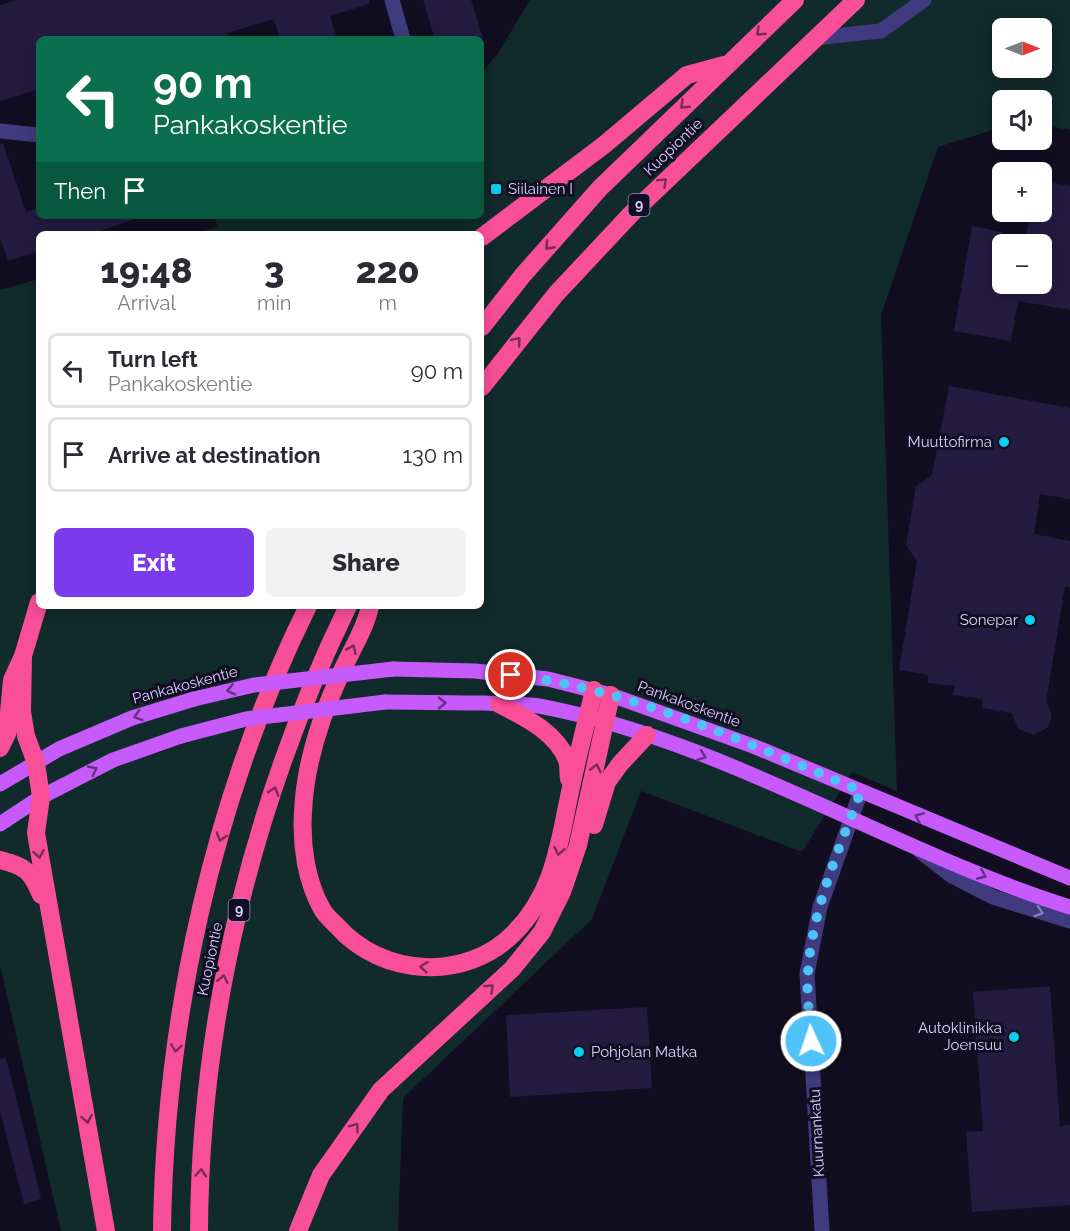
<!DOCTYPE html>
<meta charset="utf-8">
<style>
:root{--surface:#fff;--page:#f2f2f3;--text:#2b2b33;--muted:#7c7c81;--line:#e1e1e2;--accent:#7c3aed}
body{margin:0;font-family:Raleway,sans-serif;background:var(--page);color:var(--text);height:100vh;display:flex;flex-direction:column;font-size:22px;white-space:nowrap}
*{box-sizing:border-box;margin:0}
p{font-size:20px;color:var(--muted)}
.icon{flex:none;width:33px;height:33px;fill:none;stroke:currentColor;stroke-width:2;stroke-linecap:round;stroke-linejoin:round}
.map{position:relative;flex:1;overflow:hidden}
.details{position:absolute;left:36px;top:231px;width:448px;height:378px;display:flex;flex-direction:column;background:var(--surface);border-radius:9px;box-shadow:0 3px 15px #0003}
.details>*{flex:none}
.top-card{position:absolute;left:36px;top:36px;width:448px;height:183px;border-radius:9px;box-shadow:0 3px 15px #0003;background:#0b6e4f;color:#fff;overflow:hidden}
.needle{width:39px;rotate:90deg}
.controls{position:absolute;left:992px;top:18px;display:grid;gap:12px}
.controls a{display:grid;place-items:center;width:60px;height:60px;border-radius:9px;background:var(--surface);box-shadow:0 3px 15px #0003;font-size:30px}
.pin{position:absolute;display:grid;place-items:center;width:51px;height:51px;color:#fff;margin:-26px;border:3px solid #fff;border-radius:50%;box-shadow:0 2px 6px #0007}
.me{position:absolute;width:66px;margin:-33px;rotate:357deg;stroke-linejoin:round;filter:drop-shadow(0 0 4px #0008)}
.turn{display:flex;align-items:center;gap:21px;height:126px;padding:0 18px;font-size:27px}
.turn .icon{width:78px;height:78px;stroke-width:2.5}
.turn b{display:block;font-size:42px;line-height:51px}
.then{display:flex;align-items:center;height:57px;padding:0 18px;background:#0003;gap:12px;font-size:22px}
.eta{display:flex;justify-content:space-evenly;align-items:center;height:102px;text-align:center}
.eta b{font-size:36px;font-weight:800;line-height:42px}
.primary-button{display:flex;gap:12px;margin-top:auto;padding:12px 18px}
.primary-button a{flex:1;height:69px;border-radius:9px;background:var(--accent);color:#fff;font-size:24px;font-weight:800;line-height:69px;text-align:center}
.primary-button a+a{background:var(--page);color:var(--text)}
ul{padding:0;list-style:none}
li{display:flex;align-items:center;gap:18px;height:75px;margin:0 12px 9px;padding:0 6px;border:3px solid var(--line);border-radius:9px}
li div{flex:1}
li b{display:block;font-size:22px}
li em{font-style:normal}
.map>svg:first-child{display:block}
.green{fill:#112a2b;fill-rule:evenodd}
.building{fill:#241b41}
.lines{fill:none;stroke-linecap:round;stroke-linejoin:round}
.minor{stroke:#403a7f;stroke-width:15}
.major{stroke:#c65afa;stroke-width:15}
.highway{stroke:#f94e98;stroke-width:18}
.major-bridge{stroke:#c65afa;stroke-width:15}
.oneway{stroke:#7a2b57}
.oneway2{stroke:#633083}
.oneway3{stroke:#847db8}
.route{stroke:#4fc3f7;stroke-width:10;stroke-dasharray:0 18}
.poi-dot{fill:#08cff1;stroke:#120e21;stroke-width:2}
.labels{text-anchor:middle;stroke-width:6;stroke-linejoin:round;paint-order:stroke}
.shield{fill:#120e21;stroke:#9c95bc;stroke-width:1.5}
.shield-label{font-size:14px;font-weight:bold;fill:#d7cffe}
.street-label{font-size:15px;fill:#d7cffe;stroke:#120e21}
.poi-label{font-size:15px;fill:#d7cffe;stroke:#120e21;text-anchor:end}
</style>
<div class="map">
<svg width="1070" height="1231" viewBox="0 0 1070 1231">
<rect width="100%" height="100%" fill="#120e21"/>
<path class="green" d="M530 0H1070V130L1041 125V100H1002V127L938 147 881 315 897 791 852 772 802 852 641 791 592 919 403 1098 398 1231H61L0 965V290L39 279V606H482V234H194L217 227 215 216H482V73L498 53ZM1002 28H1041V68H1002Z"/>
<g class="building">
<path d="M17 0H369V4L330 16 336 35 322 39H280L274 19 227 33 229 39H39V89L0 101V5Z"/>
<path d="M423 0H471L483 39H435Z"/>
<path d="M3 143 26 212 39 208V216H135V219L90 234H39V251L8 261 0 238V144Z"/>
<path d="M1041 181 1070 186V310L1018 301 1011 341 954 331 972 226 1002 232V284H1041V244H1025L1030 212H1041Z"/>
<path d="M949 386 1070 408V499L1040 494 1034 534 1070 541V587L1065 586 1046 702 1051 712V720L1047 728 1034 735 1018 729 1012 713 982 708 983 699 953 695 955 686 928 683V675L899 670 917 561 906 545 916 486 932 475Z"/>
<path d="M1050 986 1060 1126 1070 1125V1205L972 1212 966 1132 983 1131 973 992Z"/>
<path d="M647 1007 652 1088 510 1097 506 1015Z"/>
<path d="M6 1058 41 1199 24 1204 0 1110V1059Z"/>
</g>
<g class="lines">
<g class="minor">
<path d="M392 0 403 39"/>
<path d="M814 38 881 31 924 0"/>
<path d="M0 131 39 135"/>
<path d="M921 852 952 876 993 897 1070 921"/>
<path d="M822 1231 807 974 820 907 861 791"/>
</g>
<g class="major">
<path d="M393 669 475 671 548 679 611 695 753 746 1070 878"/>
<path d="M385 702C418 702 452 703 485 703 503 704 522 703 539 706 725 741 891 851 1070 907"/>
<path d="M0 784 59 749 132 718 194 699"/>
<path d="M0 824 41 797 113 760 181 736"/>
</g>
<g class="highway">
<path d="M482 237 604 145 687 75 724 65"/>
<path d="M482 327 523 275 600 188 795 0"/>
<path d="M482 387 556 294 631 214 856 0"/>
<path d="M370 606C366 628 350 652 341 673 321 716 305 764 303 812 301 844 306 881 322 909 325 915 332 921 337 926 382 977 466 982 514 933 554 893 559 844 570 792 577 758 586 724 594 690"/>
<path d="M23 656 22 712 26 736 36 763 41 797 36 833 106 1231"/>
<path d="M499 704C524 717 556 732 567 760 569 766 568 774 569 779"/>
<path d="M0 748 7 734 12 680 23 656 39 602"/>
<path d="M594 825 607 782 620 764 647 735"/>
<path d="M0 860C25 866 31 871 41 895"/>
<path d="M162 1231C165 1017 213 798 308 606"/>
<path d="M199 1231C200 1016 254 799 348 606"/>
<path d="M298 1231 321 1175 381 1090 512 969 542 932 562 892 578 845 611 695"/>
</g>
<g class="major-bridge">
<path d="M194 699 254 685 393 669"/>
<path d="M181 736 246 719 385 702"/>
</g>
</g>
<defs><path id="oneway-chevron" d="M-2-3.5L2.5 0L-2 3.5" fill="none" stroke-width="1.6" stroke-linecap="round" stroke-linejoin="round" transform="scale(1.5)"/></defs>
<g class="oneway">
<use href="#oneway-chevron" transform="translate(760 32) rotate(137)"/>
<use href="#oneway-chevron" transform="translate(684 105) rotate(136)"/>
<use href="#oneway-chevron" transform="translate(663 182) rotate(-44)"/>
<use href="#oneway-chevron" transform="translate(549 246) rotate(132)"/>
<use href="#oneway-chevron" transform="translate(517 341) rotate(-50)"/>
<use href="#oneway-chevron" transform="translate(352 649) rotate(-66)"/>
<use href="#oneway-chevron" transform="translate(596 768) rotate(-77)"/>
<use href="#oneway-chevron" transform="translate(274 791) rotate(-73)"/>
<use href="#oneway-chevron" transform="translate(221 837) rotate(107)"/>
<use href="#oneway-chevron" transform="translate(559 851) rotate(102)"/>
<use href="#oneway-chevron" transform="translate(39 854) rotate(80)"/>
<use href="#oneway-chevron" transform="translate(424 967) rotate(-175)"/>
<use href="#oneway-chevron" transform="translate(223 979) rotate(-79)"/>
<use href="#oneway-chevron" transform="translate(490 988) rotate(-42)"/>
<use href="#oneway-chevron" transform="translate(176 1048) rotate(98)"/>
<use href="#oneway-chevron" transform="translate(87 1119) rotate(80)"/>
<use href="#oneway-chevron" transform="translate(355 1127) rotate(-54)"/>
<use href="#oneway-chevron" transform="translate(201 1173) rotate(-85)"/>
</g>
<g class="oneway2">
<use href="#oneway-chevron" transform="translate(231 690) rotate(167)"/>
<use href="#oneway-chevron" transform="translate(442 703)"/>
<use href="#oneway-chevron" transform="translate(138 716) rotate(162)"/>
<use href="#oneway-chevron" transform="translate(702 756) rotate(20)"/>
<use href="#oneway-chevron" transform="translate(93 770) rotate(-27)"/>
<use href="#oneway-chevron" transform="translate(919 817) rotate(-157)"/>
<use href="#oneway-chevron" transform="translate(982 875) rotate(23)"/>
</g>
<use class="oneway3" href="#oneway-chevron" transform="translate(1039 912) rotate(18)"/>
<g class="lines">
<path class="route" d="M511 675C633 689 749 744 861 791 839 849 812 910 808 972 806 995 810 1019 811 1041"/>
</g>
<g class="poi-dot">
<rect x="490" y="183" width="12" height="12" rx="3"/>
<circle cx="1004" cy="442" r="6"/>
<circle cx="1030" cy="620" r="6"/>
<circle cx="1014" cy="1037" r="6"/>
<circle cx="579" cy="1052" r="6"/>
</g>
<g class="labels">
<g class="shield">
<rect x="628.5" y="194" width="21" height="22" rx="4.5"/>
<rect x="228.5" y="899" width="21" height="22" rx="4.5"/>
</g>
<g class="shield-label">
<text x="639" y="210">9</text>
<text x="239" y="915">9</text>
</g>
<g class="street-label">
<text transform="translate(673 147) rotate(-44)" y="5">Kuopiontie</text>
<text transform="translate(185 685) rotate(-15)" y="5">Pankakoskentie</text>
<text transform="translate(689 704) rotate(20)" y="5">Pankakoskentie</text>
<text transform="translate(210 959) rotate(-78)" y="5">Kuopiontie</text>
<text transform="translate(817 1133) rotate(-93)" y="5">Kuurnankatu</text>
</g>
<g class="poi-label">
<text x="508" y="194" text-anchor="start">Siilainen I</text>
<text x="992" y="447">Muuttofirma</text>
<text x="1018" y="625">Sonepar</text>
<text x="1002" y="1033">Autoklinikka<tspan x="1002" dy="17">Joensuu</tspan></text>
<text x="591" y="1057" text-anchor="start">Pohjolan Matka</text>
</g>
</g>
</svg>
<div class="controls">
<a><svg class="needle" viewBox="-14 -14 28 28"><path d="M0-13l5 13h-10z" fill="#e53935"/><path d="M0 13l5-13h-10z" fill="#7c7c81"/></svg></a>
<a><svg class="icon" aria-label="sound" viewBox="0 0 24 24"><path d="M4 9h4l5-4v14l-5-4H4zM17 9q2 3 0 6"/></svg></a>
<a>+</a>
<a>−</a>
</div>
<div class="pin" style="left:511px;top:675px;background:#d93025"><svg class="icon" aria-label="arrive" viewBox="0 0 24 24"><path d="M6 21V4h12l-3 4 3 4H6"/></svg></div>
<svg class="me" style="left:811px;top:1041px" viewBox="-20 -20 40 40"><circle r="17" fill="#4fc3f7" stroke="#fff" stroke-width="3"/><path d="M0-11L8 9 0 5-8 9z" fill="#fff"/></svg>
<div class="top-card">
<div class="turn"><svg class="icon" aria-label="left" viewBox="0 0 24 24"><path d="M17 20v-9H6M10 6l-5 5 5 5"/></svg><div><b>90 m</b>Pankakoskentie</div></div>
<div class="then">Then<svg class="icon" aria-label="arrive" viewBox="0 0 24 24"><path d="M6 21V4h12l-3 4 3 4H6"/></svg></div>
</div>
<section class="details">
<div class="eta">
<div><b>19:48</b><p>Arrival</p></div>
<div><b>3</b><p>min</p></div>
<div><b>220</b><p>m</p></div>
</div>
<ul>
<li><svg class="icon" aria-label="left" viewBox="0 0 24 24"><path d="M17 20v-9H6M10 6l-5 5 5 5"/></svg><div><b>Turn left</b><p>Pankakoskentie</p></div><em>90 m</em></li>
<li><svg class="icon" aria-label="arrive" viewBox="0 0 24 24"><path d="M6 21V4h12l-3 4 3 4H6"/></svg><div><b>Arrive at destination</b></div><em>130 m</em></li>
</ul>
<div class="primary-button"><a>Exit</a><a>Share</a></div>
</section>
</div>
